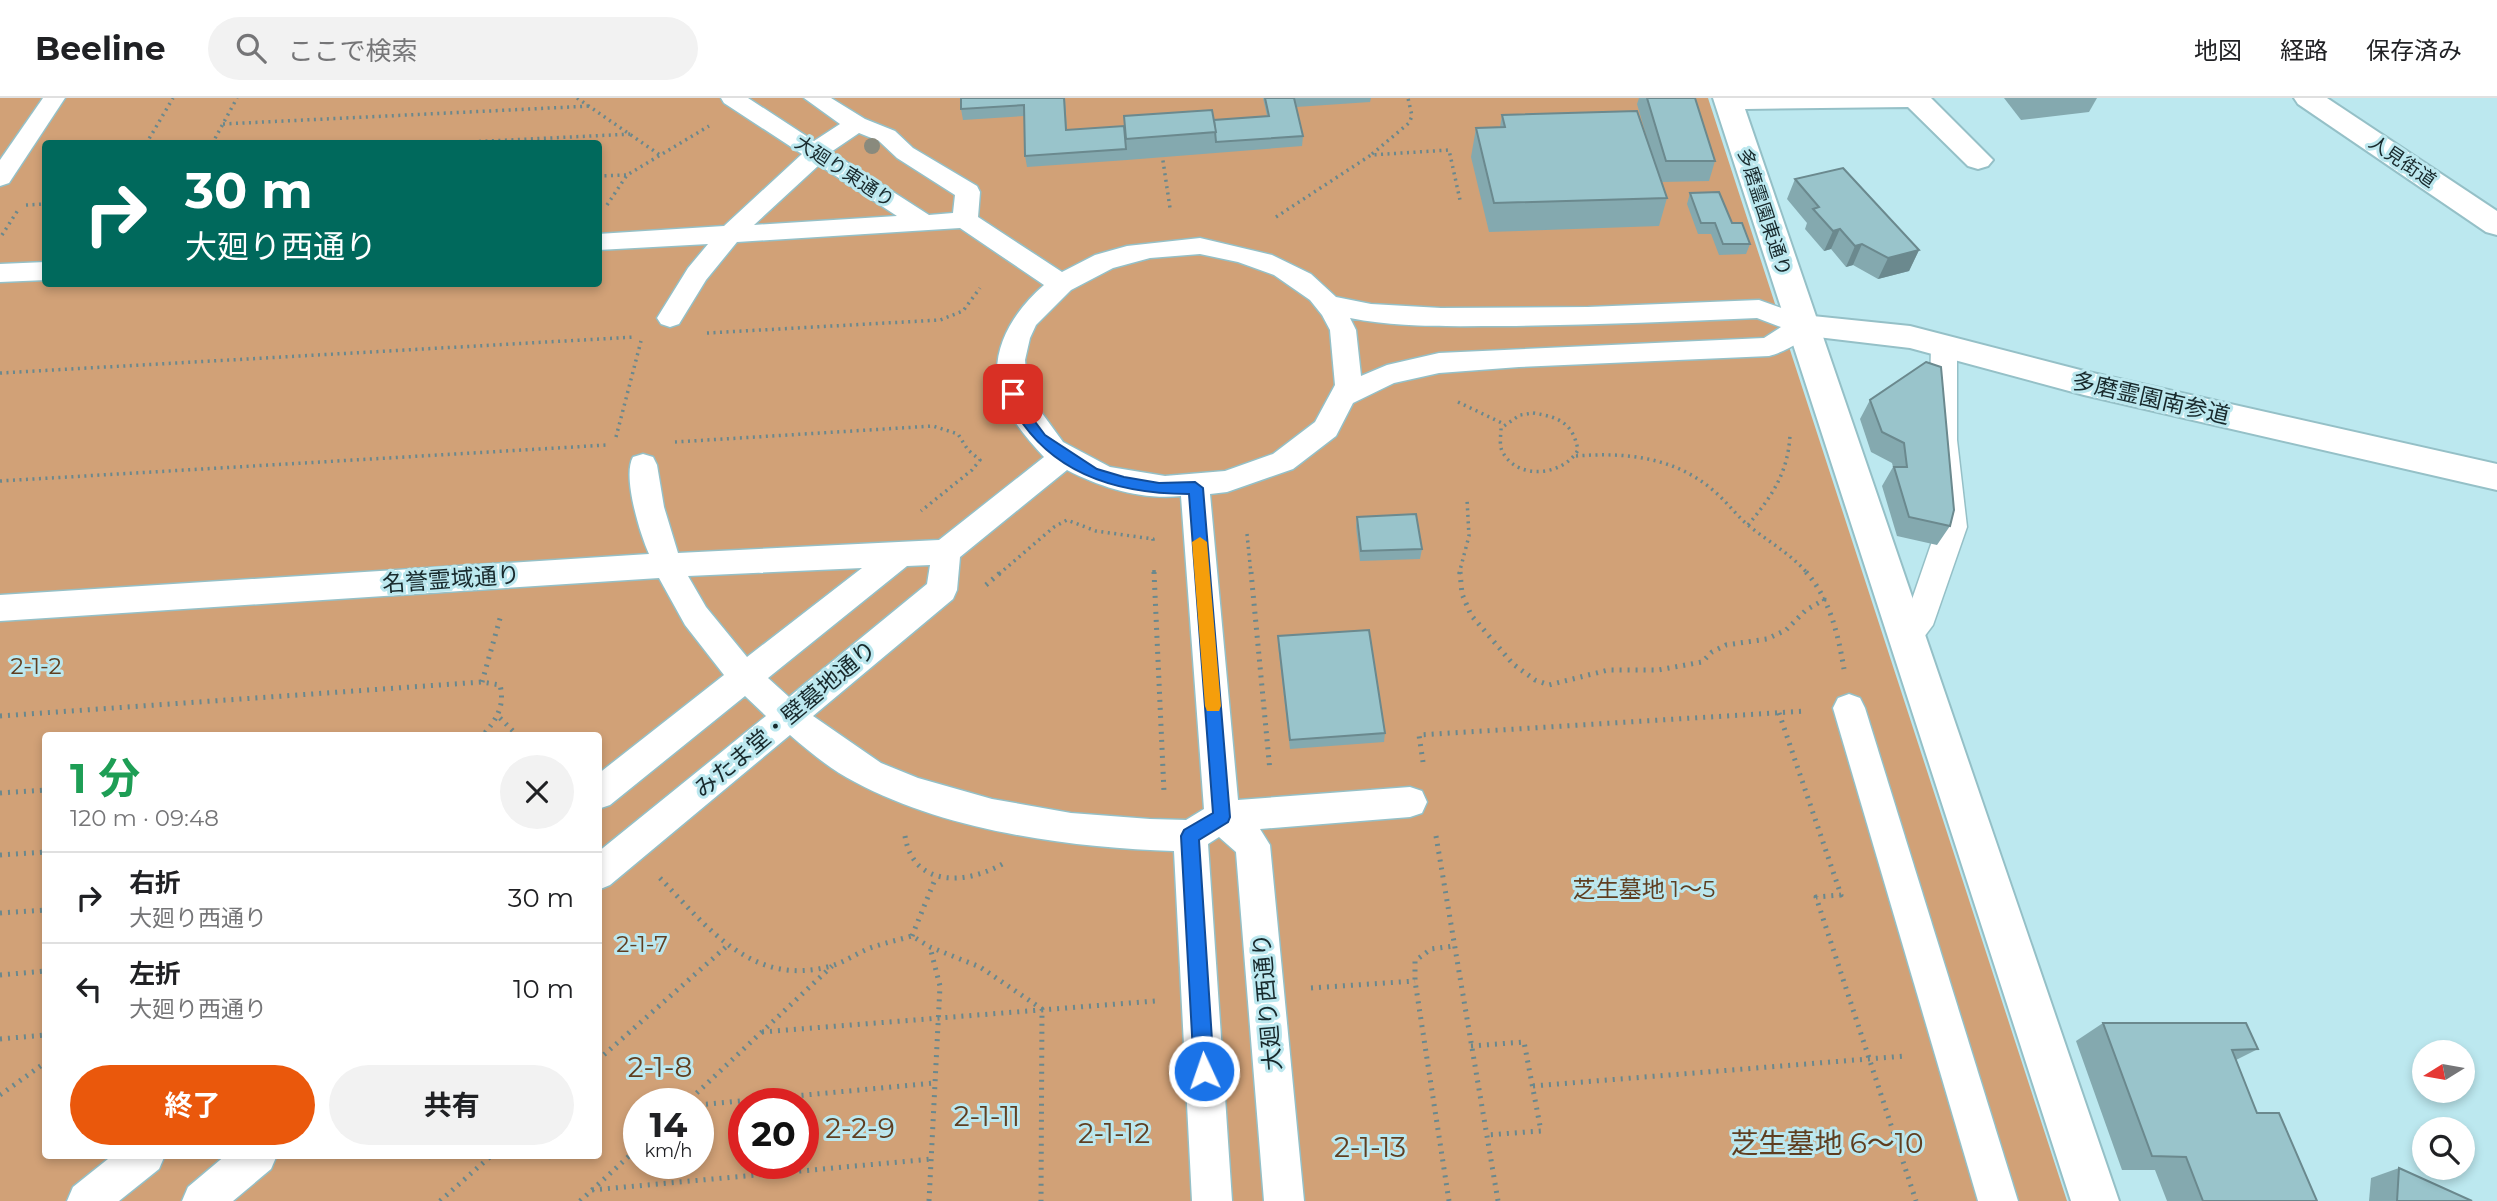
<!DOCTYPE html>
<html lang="ja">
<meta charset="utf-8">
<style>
:root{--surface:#fff;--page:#f2f2f2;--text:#202124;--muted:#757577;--line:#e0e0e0;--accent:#ea580c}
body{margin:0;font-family:Montserrat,"Noto Sans JP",sans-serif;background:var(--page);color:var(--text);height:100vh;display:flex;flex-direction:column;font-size:26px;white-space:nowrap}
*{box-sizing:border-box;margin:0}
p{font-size:23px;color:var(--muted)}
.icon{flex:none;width:38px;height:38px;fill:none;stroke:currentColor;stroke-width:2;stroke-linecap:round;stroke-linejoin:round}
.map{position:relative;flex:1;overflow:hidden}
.panel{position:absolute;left:42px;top:634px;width:560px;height:427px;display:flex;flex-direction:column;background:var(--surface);border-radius:7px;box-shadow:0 4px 10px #0003}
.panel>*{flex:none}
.hud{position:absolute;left:42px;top:42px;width:560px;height:147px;border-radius:7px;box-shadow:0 4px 10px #0003;background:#00695c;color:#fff;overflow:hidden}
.needle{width:46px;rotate:259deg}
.buttons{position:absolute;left:2412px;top:942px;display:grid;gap:14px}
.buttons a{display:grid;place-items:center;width:63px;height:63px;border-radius:50%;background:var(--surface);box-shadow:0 4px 10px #0003;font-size:35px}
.speed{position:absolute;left:623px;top:990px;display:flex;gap:14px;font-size:35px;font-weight:700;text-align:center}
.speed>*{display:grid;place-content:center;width:91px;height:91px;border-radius:50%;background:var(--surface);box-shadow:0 4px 10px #0003;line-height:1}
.speed small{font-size:18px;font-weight:400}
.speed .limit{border:10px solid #d22;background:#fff;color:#111}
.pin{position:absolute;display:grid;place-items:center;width:60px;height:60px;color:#fff;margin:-30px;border-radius:14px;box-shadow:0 4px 10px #0006}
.me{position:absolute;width:77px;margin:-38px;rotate:357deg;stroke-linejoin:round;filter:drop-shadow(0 0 5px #0008)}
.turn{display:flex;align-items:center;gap:24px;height:147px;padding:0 28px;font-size:32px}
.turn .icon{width:91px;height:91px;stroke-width:2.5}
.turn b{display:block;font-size:49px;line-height:60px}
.round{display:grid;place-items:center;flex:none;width:74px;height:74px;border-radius:37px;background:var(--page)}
.headline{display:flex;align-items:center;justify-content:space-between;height:119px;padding:0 28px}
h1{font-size:42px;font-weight:700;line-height:52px;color:#1e9e55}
.button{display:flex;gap:14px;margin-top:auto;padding:14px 28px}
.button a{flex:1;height:80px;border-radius:42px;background:var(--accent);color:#fff;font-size:28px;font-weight:700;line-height:80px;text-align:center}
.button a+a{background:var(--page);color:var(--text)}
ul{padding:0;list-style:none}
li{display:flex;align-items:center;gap:21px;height:91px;padding:0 28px;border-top:2px solid var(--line)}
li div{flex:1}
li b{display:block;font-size:26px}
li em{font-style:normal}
header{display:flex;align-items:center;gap:42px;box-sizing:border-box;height:98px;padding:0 35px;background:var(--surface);border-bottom:2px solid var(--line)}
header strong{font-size:33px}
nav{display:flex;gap:38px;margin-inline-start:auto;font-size:24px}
.search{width:490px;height:63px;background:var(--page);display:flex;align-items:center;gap:18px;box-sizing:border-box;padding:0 24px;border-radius:38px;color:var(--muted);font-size:26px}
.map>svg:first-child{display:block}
.green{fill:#d1a177;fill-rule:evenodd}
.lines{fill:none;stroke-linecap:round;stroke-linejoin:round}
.service-casing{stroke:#95c0c7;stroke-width:3}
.minor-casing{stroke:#95c0c7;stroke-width:4}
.tertiary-casing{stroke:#95c0c7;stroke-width:4}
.secondary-casing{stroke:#95c0c7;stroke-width:4}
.path-far1{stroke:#6a888d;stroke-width:3.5;stroke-dasharray:2 4.5;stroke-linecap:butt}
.path{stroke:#6a888d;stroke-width:5;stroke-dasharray:2 6;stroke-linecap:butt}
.service{fill:#fff;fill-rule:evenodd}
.minor{fill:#fff;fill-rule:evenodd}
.tertiary{fill:#fff;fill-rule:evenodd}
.secondary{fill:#fff;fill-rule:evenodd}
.tree{fill:#898a7d}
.wall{fill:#84a9af}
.shaded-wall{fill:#6b898e}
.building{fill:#99c4cb;stroke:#6b898e;stroke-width:2}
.route{fill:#1a73e8;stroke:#114b97;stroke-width:2}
.slow{fill:#f59e0b}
.labels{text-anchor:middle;stroke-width:6;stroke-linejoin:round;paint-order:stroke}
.far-street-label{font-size:19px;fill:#18292c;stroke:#bce8ef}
.street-label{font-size:23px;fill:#18292c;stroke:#bce8ef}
.park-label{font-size:23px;fill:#5f3e20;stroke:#bce8ef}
.near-park-label{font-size:28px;fill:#5f3e20;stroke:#bce8ef}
</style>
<header>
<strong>Beeline</strong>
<div class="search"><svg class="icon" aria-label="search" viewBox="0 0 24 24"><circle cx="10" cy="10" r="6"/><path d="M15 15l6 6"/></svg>ここで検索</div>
<nav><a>地図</a><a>経路</a><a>保存済み</a></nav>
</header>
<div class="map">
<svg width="2497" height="1103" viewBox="0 0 2497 1103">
<rect width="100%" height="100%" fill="#bce8ef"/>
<path class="green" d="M0 0H1708L2067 1103H0ZM46 46H598V186H46ZM46 637H598V1057H46ZM639 1006H698V1066H639ZM744 1006H803V1066H744Z"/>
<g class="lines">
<defs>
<g id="service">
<path d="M43 0H65L9 85 0 88V62Z"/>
<path d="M721 0H748L814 43 840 26 804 0H831L865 21 895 33 913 50 977 88 980 94 978 119 1062 174 1095 157 1127 148 1200 140 1272 157 1311 176 1336 199 1371 206 1441 210 1588 209 1759 202 1812 221 1816 228C1808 242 1784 254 1769 258L1519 269 1439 275 1394 285 1353 305 1336 338 1293 371 1227 394 1210 396 1238 702 1410 689 1422 693 1427 704 1422 715 1410 719 1260 731 1270 747 1304 1103H1264L1236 754 1219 739 1208 746 1232 1103H1192L1174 753C1072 750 946 733 855 684 831 672 810 654 790 637L610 787 598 792V754L766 618 745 598 610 707 598 711V676L724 577 685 527 659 480 0 523V497L649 456C640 436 622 378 633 359L643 356 653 359 657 367 664 409 678 455 939 442 1044 359C1030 344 1014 325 1005 307 983 262 1010 216 1044 187L960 130 737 144 706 182 679 226 670 229 661 226 657 220 688 170 708 146 598 152V136L724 128 802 56 724 5ZM859 35 879 43 897 60 955 97 953 115 929 117 831 54ZM819 67 897 118 754 127ZM1200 156 1238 164 1274 177 1310 202 1322 217 1330 232 1335 287 1315 324 1273 356 1225 373 1165 378 1110 369 1063 344 1028 296 1025 262 1030 240 1036 227 1071 192 1113 170 1150 160ZM1350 220C1400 230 1453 228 1505 228 1589 227 1673 224 1757 220L1781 229 1764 240 1439 255 1387 267 1361 278 1356 232ZM1067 372C1102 390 1142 402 1181 398L1204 711 1186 722 1150 721 1071 715 992 701 918 680 881 665 813 618 953 501 957 492 960 459ZM930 467 927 486 789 599 768 580 907 468ZM862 470 747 559 706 509 688 478Z"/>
<path d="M46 164V182L0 184V166Z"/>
<path d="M1944 238 1953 240 1957 247V342L1967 429 1933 527 1918 547 1907 551 1896 547 1891 538 1908 513 1937 429 1929 342 1931 247 1935 240Z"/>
<path d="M1849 596 1860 600 1865 610 2018 1103H1978L1833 610 1838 600Z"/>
<path d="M113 1057H165L159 1071 119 1103H67L73 1089Z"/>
<path d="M226 1057H277L271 1071 233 1103H182L188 1089Z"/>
</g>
<path id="minor" d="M1713 0H1931L1993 62 1988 68 1978 71 1968 68 1908 9 1745 11 2119 1103H2071Z"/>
<path id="tertiary" d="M1803 217 1910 228 2084 273 2497 366V392L2084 297 1910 250 1792 236 1787 228 1792 220Z"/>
<path id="secondary" d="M2294 0H2327L2497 113V137L2486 134 2298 6Z"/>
</defs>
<use href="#service" class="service-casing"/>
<use href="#minor" class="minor-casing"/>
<use href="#tertiary" class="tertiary-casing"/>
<use href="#secondary" class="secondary-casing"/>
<g class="path-far1">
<path d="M577 0 660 57"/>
<path d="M223 26 591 8"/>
<path d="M146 46 173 0"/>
<path d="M212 46 237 0"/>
<path d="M427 46 632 36"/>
<path d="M1162 56 1170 110"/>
<path d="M1372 56 1409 25 1412 18 1408 0"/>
<path d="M598 78 627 77"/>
<path d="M26 107 46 106"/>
<path d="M607 107 627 77 709 28"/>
<path d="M1276 119 1371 57 1449 52 1460 102"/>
<path d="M2 137 18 112"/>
<path d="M707 235 940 222 963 213 980 190"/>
<path d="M0 275 635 239"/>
<path d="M1458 304 1504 326"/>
<path d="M1533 315C1559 319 1573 325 1578 352 1563 378 1517 383 1502 353 1499 346 1501 337 1501 330L1520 317Z"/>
<path d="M616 339 641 243"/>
<path d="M675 344 933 328 958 336 968 352 980 362 972 372 921 413"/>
<path d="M1576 358C1626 354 1675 359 1714 393 1727 404 1736 417 1749 428 1769 444 1791 456 1808 476"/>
<path d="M0 383 607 347"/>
<path d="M1748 427C1772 398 1788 375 1790 337"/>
<path d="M1247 436 1251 476"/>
<path d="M1154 472V476"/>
<path d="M999 476 1054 429 1067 422 1096 433 1153 441V446"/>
<path d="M1459 476 1469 438 1467 401"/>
</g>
<g class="path">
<path d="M1154 474 1164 694"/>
<path d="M1251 474 1270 673"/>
<path d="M1460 474 1462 496 1471 517 1513 566 1535 582 1549 587 1608 572H1658L1702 564 1712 554 1726 547 1767 541 1786 532 1806 512 1827 500"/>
<path d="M1806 474C1830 501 1838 536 1844 571"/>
<path d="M986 487 1001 474"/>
<path d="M482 584 501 517"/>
<path d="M1779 615 1841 797 1816 799 1916 1103"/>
<path d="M0 618 482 584 500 587C505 608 497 621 483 637"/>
<path d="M500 620 517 637"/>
<path d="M1423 664 1419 637 1806 613"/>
<path d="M0 695 46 692"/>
<path d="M905 738C913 790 967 787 1004 765"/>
<path d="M1436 738 1498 1103"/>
<path d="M0 757 46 754"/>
<path d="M660 780C708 830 753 890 831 868 845 864 857 855 870 850 884 845 898 842 912 838L930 849 980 869 1042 911 1041 1103"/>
<path d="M0 815 46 812"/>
<path d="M912 838 936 779"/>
<path d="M0 877 46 873"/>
<path d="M1311 890 1415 883"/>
<path d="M762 934 1155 903"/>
<path d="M0 941 46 937"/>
<path d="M1471 948 1524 944 1541 1033 1487 1037"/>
<path d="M598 962 727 848"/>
<path d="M1533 988 1905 958"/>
<path d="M0 997 46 964"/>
<path d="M685 1006 832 868"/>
<path d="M698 1007 934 985"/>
<path d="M592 1092 932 1061"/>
<path d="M440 1103 492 1057"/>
<path d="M580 1103 639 1049"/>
<path d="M929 1103 940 888 930 849"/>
<path d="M1449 1103 1415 883V863L1431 851 1454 848"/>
</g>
<use href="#service" class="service"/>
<use href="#minor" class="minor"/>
<use href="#tertiary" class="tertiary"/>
<use href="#secondary" class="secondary"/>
</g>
<circle class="tree" cx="872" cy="48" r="8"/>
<g class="wall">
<path d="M961 0H1065L1067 32 1267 18 1263 0H1371L1370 4 1296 9 1303 38 1302 48 1127 62 1126 41 1127 62 1027 69 1025 58 1024 18 963 22 961 11Z"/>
<path d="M1639 0H1695L1715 63 1709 83 1662 84 1667 100 1659 128 1489 134 1471 59 1476 30 1500 29 1502 17 1651 54 1637 6Z"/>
<path d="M2004 0H2097L2089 14 2021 22Z"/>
<path d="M1795 81 1919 152 1909 173 1878 181 1853 167 1846 169 1831 151 1824 153 1805 131 1807 125 1787 101Z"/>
<path d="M1690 95 1732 125 1750 146 1746 156 1719 157 1711 136H1698L1687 106Z"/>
<path d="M1926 264 1950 428 1937 447 1897 438 1882 388 1893 369 1892 365 1871 354 1860 321 1870 302Z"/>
<path d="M1357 419 1422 451 1420 461 1360 463 1356 429Z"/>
<path d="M1278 538 1385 635 1384 644 1290 651 1278 547Z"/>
<path d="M2103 925 2258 951 2236 962 2257 1015 2317 1103H2167L2155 1072H2122L2076 943Z"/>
<path d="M2399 1070 2472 1103H2369L2371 1080Z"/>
</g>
<g class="shaded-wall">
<path d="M1840 131 1831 151 1824 153 1833 133Z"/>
<path d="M1862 146 1853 167 1846 169 1855 148Z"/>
<path d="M1919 152 1909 173 1878 181 1888 160Z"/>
</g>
<g class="building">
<path d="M961 0H1064L1066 32 1124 28 1126 51 1025 58 1024 7 961 11Z"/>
<path d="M1265 0H1294L1303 38 1216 44 1214 22 1269 18Z"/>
<path d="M1647 0H1695L1715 63H1666Z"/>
<path d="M1212 12 1216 34 1126 41 1124 18Z"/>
<path d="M1637 13 1667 100 1494 105 1476 30 1505 29 1502 17Z"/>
<path d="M1843 70 1919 152 1888 160 1862 146 1855 148 1840 131 1833 133 1813 111 1819 109 1795 81Z"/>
<path d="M1719 94 1732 125H1742L1750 146H1723L1715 125H1701L1690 95Z"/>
<path d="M1926 264 1941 269 1954 412 1950 428 1909 419 1894 369H1907L1904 345 1882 334 1870 302Z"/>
<path d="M1416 416 1422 451 1361 453 1357 419Z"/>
<path d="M1369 532 1385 635 1290 642 1278 538Z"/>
<path d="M2103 925H2246L2258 951 2232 952 2257 1015H2279L2317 1103H2203L2186 1059 2152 1058Z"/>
<path d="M2399 1070 2472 1103H2397Z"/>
</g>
<path class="route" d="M1013 291 1018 293 1030 317 1045 337 1097 371 1124 379 1159 385 1195 384 1203 390 1230 719 1228 724 1199 742 1214 973 1211 979 1204 982 1197 979 1194 973 1181 738 1184 732 1213 715 1189 396C1110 396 1040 372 1006 296Z"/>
<path class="slow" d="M1200 439 1207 444 1221 608 1219 613H1207L1205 608 1192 444Z"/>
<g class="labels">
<g class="far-street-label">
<text transform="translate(2403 63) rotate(34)" y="7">人見街道</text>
<text transform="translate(845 73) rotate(33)" y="7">大廻り東通り</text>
<text transform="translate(1765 114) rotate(72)" y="7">多磨霊園東通り</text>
</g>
<g class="street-label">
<text transform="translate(2151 300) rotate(13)" y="8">多磨霊園南参道</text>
<text transform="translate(451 481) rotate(-4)" y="8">名誉霊域通り</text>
<text transform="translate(785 621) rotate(-40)" y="8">みたま堂・壁墓地通り</text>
<text transform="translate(1267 904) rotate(-95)" y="8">大廻り西通り</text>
</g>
<g class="park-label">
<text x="36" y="576">2-1-2</text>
<text x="1644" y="799">芝生墓地 1～5</text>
<text x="642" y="854">2-1-7</text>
</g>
<g class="near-park-label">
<text x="660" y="979">2-1-8</text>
<text x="987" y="1028">2-1-11</text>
<text x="860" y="1040">2-2-9</text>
<text x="1114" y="1045">2-1-12</text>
<text x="1827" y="1055">芝生墓地 6～10</text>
<text x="1370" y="1059">2-1-13</text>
</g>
</g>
</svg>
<div class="buttons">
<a><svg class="needle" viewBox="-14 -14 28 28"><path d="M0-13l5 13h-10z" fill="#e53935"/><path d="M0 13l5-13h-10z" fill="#757577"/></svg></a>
<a><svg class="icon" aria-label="search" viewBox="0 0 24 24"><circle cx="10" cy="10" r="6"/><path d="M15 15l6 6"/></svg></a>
</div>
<div class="speed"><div>14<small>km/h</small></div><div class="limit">20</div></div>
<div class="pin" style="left:1013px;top:296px;background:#d93025"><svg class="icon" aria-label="arrive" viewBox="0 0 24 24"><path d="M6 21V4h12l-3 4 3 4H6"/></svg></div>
<svg class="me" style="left:1204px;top:973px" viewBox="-20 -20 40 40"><circle r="17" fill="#1a73e8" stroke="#fff" stroke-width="3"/><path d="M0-11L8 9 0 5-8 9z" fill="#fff"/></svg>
<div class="hud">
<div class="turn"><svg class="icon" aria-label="right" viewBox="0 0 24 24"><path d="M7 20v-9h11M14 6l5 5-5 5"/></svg><div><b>30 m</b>大廻り西通り</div></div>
</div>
<section class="panel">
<div class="headline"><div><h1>1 分</h1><p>120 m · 09:48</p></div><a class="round"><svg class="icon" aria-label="close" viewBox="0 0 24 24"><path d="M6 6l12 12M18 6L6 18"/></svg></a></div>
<ul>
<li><svg class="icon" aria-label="right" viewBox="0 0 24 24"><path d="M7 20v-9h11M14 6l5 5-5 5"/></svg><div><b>右折</b><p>大廻り西通り</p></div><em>30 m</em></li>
<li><svg class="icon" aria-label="left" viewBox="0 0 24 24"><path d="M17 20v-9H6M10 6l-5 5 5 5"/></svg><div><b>左折</b><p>大廻り西通り</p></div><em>10 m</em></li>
</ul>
<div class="button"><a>終了</a><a>共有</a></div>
</section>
</div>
